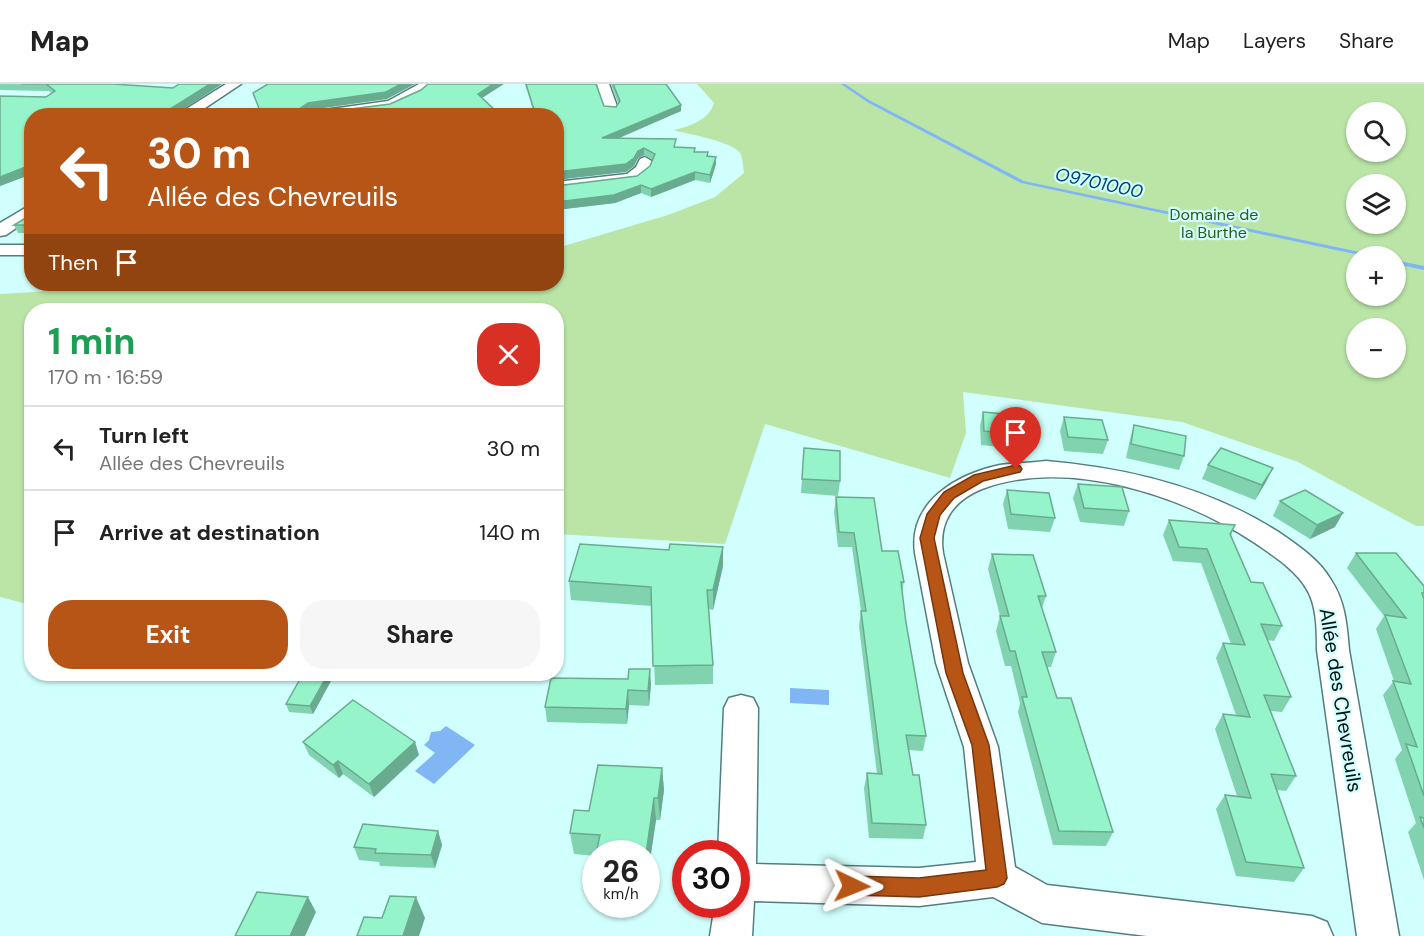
<!DOCTYPE html>
<meta charset="utf-8">
<style>
:root{--surface:#fff;--page:#f6f6f6;--text:#222;--muted:#767676;--line:#e0e0e0;--accent:#b65515}
body{margin:0;font-family:"DM Sans",sans-serif;background:var(--page);color:var(--text);height:100vh;display:flex;flex-direction:column;font-size:22px;white-space:nowrap}
*{box-sizing:border-box;margin:0}
p{font-size:20px;color:var(--muted)}
.icon{flex:none;width:33px;height:33px;fill:none;stroke:currentColor;stroke-width:2;stroke-linecap:round;stroke-linejoin:round}
.map{position:relative;flex:1;overflow:hidden}
.details{position:absolute;left:24px;top:219px;width:540px;height:378px;display:flex;flex-direction:column;background:var(--surface);border-radius:24px;box-shadow:0 2px 4px #0004}
.details>*{flex:none}
.top-card{position:absolute;left:24px;top:24px;width:540px;height:183px;border-radius:24px;box-shadow:0 2px 4px #0004;background:#b65515;color:#fff;overflow:hidden}
.buttons{position:absolute;left:1346px;top:18px;display:grid;gap:12px}
.buttons a{display:grid;place-items:center;width:60px;height:60px;border-radius:50%;background:var(--surface);box-shadow:0 2px 4px #0004;font-size:30px}
.speed{position:absolute;left:582px;top:756px;display:flex;gap:12px;font-size:30px;font-weight:700;text-align:center}
.speed>*{display:grid;place-content:center;width:78px;height:78px;border-radius:50%;background:var(--surface);box-shadow:0 2px 4px #0004;line-height:1}
.speed small{font-size:15px;font-weight:400}
.speed .limit{border:9px solid #d22;background:#fff;color:#111}
.pin{position:absolute;display:grid;place-items:center;width:51px;height:51px;color:#fff;margin:-62px -26px;border-radius:50% 50% 50% 0;rotate:-45deg;box-shadow:0 0 6px #0007}
.pin .icon{rotate:45deg}
.me{position:absolute;width:66px;margin:-33px;rotate:92deg;stroke-linejoin:round;filter:drop-shadow(0 0 4px #0008)}
.turn{display:flex;align-items:center;gap:21px;height:126px;padding:0 24px;font-size:27px}
.turn .icon{width:78px;height:78px;stroke-width:2.5}
.turn b{display:block;font-size:42px;line-height:51px}
.then{display:flex;align-items:center;height:57px;padding:0 24px;background:#0003;gap:12px;font-size:22px}
.round{display:grid;place-items:center;flex:none;width:63px;height:63px;border-radius:24px;background:var(--page)}
.head{display:flex;align-items:center;justify-content:space-between;height:102px;padding:0 24px}
h1{font-size:36px;font-weight:700;line-height:45px;color:#1e9e55}
.cta{display:flex;gap:12px;margin-top:auto;padding:12px 24px}
.cta a{flex:1;height:69px;border-radius:24px;background:var(--accent);color:#fff;font-size:24px;font-weight:700;line-height:69px;text-align:center}
.cta a+a{background:var(--page);color:var(--text)}
ul{padding:0;list-style:none}
li{display:flex;align-items:center;gap:18px;height:84px;padding:0 24px;border-top:2px solid var(--line)}
li div{flex:1}
li b{display:block;font-size:22px}
li em{font-style:normal}
header{display:flex;align-items:center;gap:36px;box-sizing:border-box;height:84px;padding:0 30px;background:var(--surface);border-bottom:2px solid var(--line)}
header strong{font-size:28px}
nav{display:flex;gap:33px;margin-inline-start:auto;font-size:21px}
.map>svg:first-child{display:block}
.green{fill:#bbe5a7;fill-rule:evenodd}
.water{fill:#80b6f4}
.lines{fill:none;stroke-linecap:round;stroke-linejoin:round}
.stream{fill:#80b6f4;fill-rule:evenodd}
.minor-casing{stroke:#547e7d;stroke-width:3}
.minor{fill:#fff;fill-rule:evenodd}
.wall{fill:#81d2af}
.shaded-wall{fill:#69ab8e}
.building{fill:#96f4cb;stroke:#69ab8e;stroke-width:1.5}
.route{fill:#b65515;stroke:#76370e;stroke-width:1.5}
.labels{text-anchor:middle;stroke-width:4.5;stroke-linejoin:round;paint-order:stroke}
.far-park-label{font-size:16px;fill:#305a15;stroke:#d1fffd}
.far-water-label{font-size:18px;font-style:italic;fill:#044077;stroke:#d1fffd}
.street-label{font-size:20px;fill:#031211;stroke:#d1fffd}
</style>
<header>
<strong>Map</strong>
<nav><a>Map</a><a>Layers</a><a>Share</a></nav>
</header>
<div class="map">
<svg width="1424" height="852" viewBox="0 0 1424 852">
<rect width="100%" height="100%" fill="#d1fffd"/>
<path class="green" d="M697 0H1424V442H1416L1298 378 1182 338 963 308 966 349 950 394 765 340 725 460 557 450 556 226H32L31 521 0 513V210L166 200H556L557 164 668 131 715 113 744 89C743 83 743 74 740 69 732 57 687 50 673 46 689 43 709 36 714 19ZM1356 28H1395V68H1356ZM1356 100H1395V140H1356ZM1356 172H1395V212H1356ZM1356 244H1395V284H1356Z"/>
<g class="water">
<path d="M790 604 829 606V621L790 619Z"/>
<path d="M446 642 475 661 434 700 415 687 435 669 424 661 429 656 431 648 440 647Z"/>
</g>
<g class="lines">
<g class="stream">
<path d="M841 0H845L869 16 1024 97 1369 170 1372 172H1364L1021 99 867 18Z"/>
<path d="M1395 176 1424 182V186L1395 180Z"/>
</g>
<defs>
<g id="minor">
<path d="M226 0H241L193 32H175Z"/>
<path d="M419 0H434C404 33 344 32 303 32L310 28 388 17Z"/>
<path d="M597 0H609L618 25 616 28H606L604 25Z"/>
<path d="M645 73 653 78 649 88 637 97 556 108V98L627 90 636 83 640 75Z"/>
<path d="M32 120V133L6 151 0 152V139Z"/>
<rect x="0" y="161" width="32" height="10"/>
<path d="M1046 377C1128 384 1207 403 1277 447 1296 460 1319 475 1331 496 1345 517 1347 541 1349 566L1399 852H1357L1317 566C1317 546 1317 521 1306 504 1295 485 1272 471 1255 459 1182 411 1067 373 982 405 954 416 938 438 943 469L968 579 998 663 1015 783 1047 801 1312 832 1327 838 1333 852H1147L1042 839 993 813 919 822 754 817 752 852H710L715 820H736V770H718L724 624 729 614 741 611 753 614 758 624 756 780 919 784 976 778 964 663 936 579 915 469C908 418 957 390 1000 381 1015 379 1031 379 1046 377Z"/>
</g>
</defs>
<use href="#minor" class="minor-casing"/>
<use href="#minor" class="minor"/>
</g>
<g class="wall">
<path d="M0 0 123 1 173 4 222 0 179 27H185L186 32H32V90L0 102V12L46 13 52 9 49 7 0 6Z"/>
<path d="M525 0H596L604 22 616 23 618 19 611 0H666L681 21V27L619 54 676 63 708 72 716 73V80L710 99 695 96 651 113 641 109 615 119 556 126V102L637 92 650 82 653 76 644 71 638 74 634 82 626 88 556 32H535Z"/>
<path d="M32 130V149H18L14 141Z"/>
<path d="M983 328 1035 352 1031 366 981 361 980 342Z"/>
<path d="M1064 333 1108 356 1103 370 1064 367 1060 347Z"/>
<path d="M1134 341 1184 372 1179 386 1126 374 1130 355Z"/>
<path d="M804 364 840 397 838 412 801 409Z"/>
<path d="M1208 381 1266 398 1255 416 1202 395Z"/>
<path d="M1078 400 1129 427 1124 442 1080 438 1073 414Z"/>
<path d="M1007 406 1055 434 1050 448 1008 445 1003 420Z"/>
<path d="M836 413 882 467 904 498 902 507 906 539 926 652 923 667 909 666 913 691 926 741 923 755 869 754 864 704 867 689 877 690 859 542 861 527 852 463H838L834 428Z"/>
<path d="M1280 417 1335 443 1310 455 1273 432Z"/>
<path d="M1169 436 1235 441 1231 452 1251 498 1282 542 1274 557 1267 556 1291 613 1282 628 1271 627 1296 692 1286 707 1277 706 1304 784 1294 798 1236 792 1216 725 1225 711 1237 712 1215 645 1223 630 1236 631 1216 574 1223 559 1231 560 1201 479 1173 477 1163 451Z"/>
<path d="M1356 469 1424 502V796L1408 748 1416 739 1395 675 1402 666 1383 611 1394 597 1376 545 1384 532 1347 484Z"/>
<path d="M992 470 1046 512 1042 524 1056 568 1051 583H1047L1057 614 1113 748 1106 762 1053 761 1018 628 1020 619 1011 582H1005L996 547 1000 532 988 485Z"/>
<path d="M723 482 713 526 709 525 713 581V600L655 601 652 522 571 516 569 497Z"/>
<path d="M332 595 313 630 289 628 286 620Z"/>
<path d="M651 600 649 622 629 621 627 640 547 638 545 623Z"/>
<path d="M303 658 419 671 374 713 343 690 339 694 309 671Z"/>
<path d="M662 684 664 706 660 736H656L646 803V770H596V772L574 770 570 749 589 727Z"/>
<path d="M438 747 442 761 435 784 380 782 379 778 359 776 354 763Z"/>
<path d="M596 773V800L593 785Z"/>
</g>
<g class="shaded-wall">
<path d="M210 0H222L173 32 170 25Z"/>
<path d="M401 0H415L387 15 310 26 301 32 299 25 308 19Z"/>
<path d="M493 0H504L479 16 478 10Z"/>
<path d="M681 21V27L603 61 602 54Z"/>
<path d="M644 64V71L638 74 634 82 626 88 556 96V88L638 67Z"/>
<path d="M716 73V80L710 99V91Z"/>
<path d="M28 82 32 90 0 102V93Z"/>
<path d="M695 88V96L651 113V105Z"/>
<path d="M641 101V109L615 119 556 126V118Z"/>
<path d="M1273 384 1266 398 1255 416 1262 401Z"/>
<path d="M1343 429 1335 443 1310 455 1317 441Z"/>
<path d="M723 463V482L713 526V506Z"/>
<path d="M650 585 651 600 649 622 648 607Z"/>
<path d="M328 590H330L332 595 313 630 310 622Z"/>
<path d="M628 606 629 621 627 640 626 625Z"/>
<path d="M415 658 419 671 374 713 369 700Z"/>
<path d="M338 677 343 690 339 694 333 681Z"/>
<path d="M662 684 664 706 660 736 658 714Z"/>
<path d="M654 714 656 736 646 803V770Z"/>
<path d="M438 747 442 761 435 784 431 771Z"/>
<path d="M308 813 316 828 305 852H290Z"/>
<path d="M416 813 425 834 419 852H403Z"/>
</g>
<g class="building">
<path d="M21 0H113L173 4 179 0H210L170 25 173 27H185L181 31 182 32H32V83L28 82 0 93V12L46 13 55 7 46 0Z"/>
<path d="M268 0H401L386 8 308 19 299 25 301 27H335L390 20 421 6 428 0H493L478 10 501 32H262L253 9Z"/>
<path d="M526 0H596L604 22 616 23 620 17 613 0H666L681 21 602 54 676 55 674 63 695 64 694 68H708L707 72 716 73 710 91 695 88 651 105 641 101 614 111 556 118V102L637 92 650 82 655 70 644 64 638 67 634 74 626 80 556 88V32H536Z"/>
<path d="M32 130V141H14Z"/>
<path d="M983 328 1031 332 1035 352 984 347Z"/>
<path d="M1064 333 1102 336 1108 356 1068 353Z"/>
<path d="M1134 341 1186 352 1184 372 1131 360Z"/>
<path d="M804 364 840 367V397L802 395Z"/>
<path d="M1221 364 1273 384 1262 401 1208 381Z"/>
<path d="M1078 400 1122 403 1129 427 1084 424Z"/>
<path d="M1007 406 1049 409 1055 434 1011 430Z"/>
<path d="M1305 406 1343 429 1317 441 1280 417Z"/>
<path d="M836 413 874 414 882 467H898L904 498H901L906 539 926 652 906 651 913 691H919L926 741 872 739 867 689 882 690 861 527H866L854 449 839 448Z"/>
<path d="M1169 436 1235 441 1230 450 1251 498 1263 499 1282 542 1261 540 1291 613 1264 611 1296 692 1271 690 1304 784 1246 778 1225 711 1251 714 1223 630 1250 633 1223 559 1245 561 1207 465 1179 463Z"/>
<path d="M580 460 669 466 670 460 723 463 713 506H707L713 581 653 582 651 503 569 497Z"/>
<path d="M1356 469H1396L1424 502V509H1422L1424 515V712L1406 660 1417 663 1393 597 1411 600 1385 531 1406 534Z"/>
<path d="M992 470 1033 471 1046 512H1038L1056 568H1042L1057 614H1071L1113 748 1059 747 1022 613H1027L1015 567H1010L1000 532H1009Z"/>
<path d="M629 585H650L648 607 628 606 626 625 545 623 551 594 628 595Z"/>
<path d="M303 590H328L310 622 286 620Z"/>
<path d="M353 616 415 658 369 700 338 677 333 681 303 658Z"/>
<path d="M598 681 662 684 658 714H654L646 770H596L600 751 570 749 574 726 589 727Z"/>
<path d="M1420 733 1424 734V744Z"/>
<path d="M363 740 438 747 431 771 375 769 376 765 354 763Z"/>
<path d="M596 773V785H593Z"/>
<path d="M257 808 308 813 290 852H235Z"/>
<path d="M390 812 416 813 403 852H357L364 833 382 834Z"/>
</g>
<path class="route" d="M1016 381 1020 382 1022 385 1020 388 983 397 954 414 940 431 934 454 963 589 989 661 1007 794 1004 800 997 803 919 813 852 811 845 808 842 802 845 795 852 792 919 794 986 786 972 661 946 589 920 454 927 430 944 408 974 391Z"/>
<g class="labels">
<g class="far-park-label">
<text x="1214" y="136">Domaine de<tspan x="1214" dy="18">la Burthe</tspan></text>
</g>
<g class="far-water-label">
<text transform="translate(1099 99) rotate(12)" y="6">O9701000</text>
</g>
<g class="street-label">
<text transform="translate(1341 616) rotate(81)" y="7">Allée des Chevreuils</text>
</g>
</g>
</svg>
<div class="buttons">
<a><svg class="icon" aria-label="search" viewBox="0 0 24 24"><circle cx="10" cy="10" r="6"/><path d="M15 15l6 6"/></svg></a>
<a><svg class="icon" aria-label="layers" viewBox="0 0 24 24"><path d="M12 4l9 5-9 5-9-5zM3 14l9 5 9-5"/></svg></a>
<a>+</a>
<a>−</a>
</div>
<div class="speed"><div>26<small>km/h</small></div><div class="limit">30</div></div>
<div class="pin" style="left:1016px;top:385px;background:#d93025"><svg class="icon" aria-label="arrive" viewBox="0 0 24 24"><path d="M6 21V4h12l-3 4 3 4H6"/></svg></div>
<svg class="me" style="left:852px;top:802px" viewBox="-20 -20 40 40"><path d="M0-17L14 15 0 8-14 15z" fill="#b65515" stroke="#fff" stroke-width="4"/></svg>
<div class="top-card">
<div class="turn"><svg class="icon" aria-label="left" viewBox="0 0 24 24"><path d="M17 20v-9H6M10 6l-5 5 5 5"/></svg><div><b>30 m</b>Allée des Chevreuils</div></div>
<div class="then">Then<svg class="icon" aria-label="arrive" viewBox="0 0 24 24"><path d="M6 21V4h12l-3 4 3 4H6"/></svg></div>
</div>
<section class="details">
<div class="head"><div><h1>1 min</h1><p>170 m · 16:59</p></div><a class="round" style="background:#d93025;color:#fff"><svg class="icon" aria-label="close" viewBox="0 0 24 24"><path d="M6 6l12 12M18 6L6 18"/></svg></a></div>
<ul>
<li><svg class="icon" aria-label="left" viewBox="0 0 24 24"><path d="M17 20v-9H6M10 6l-5 5 5 5"/></svg><div><b>Turn left</b><p>Allée des Chevreuils</p></div><em>30 m</em></li>
<li><svg class="icon" aria-label="arrive" viewBox="0 0 24 24"><path d="M6 21V4h12l-3 4 3 4H6"/></svg><div><b>Arrive at destination</b></div><em>140 m</em></li>
</ul>
<div class="cta"><a>Exit</a><a>Share</a></div>
</section>
</div>
